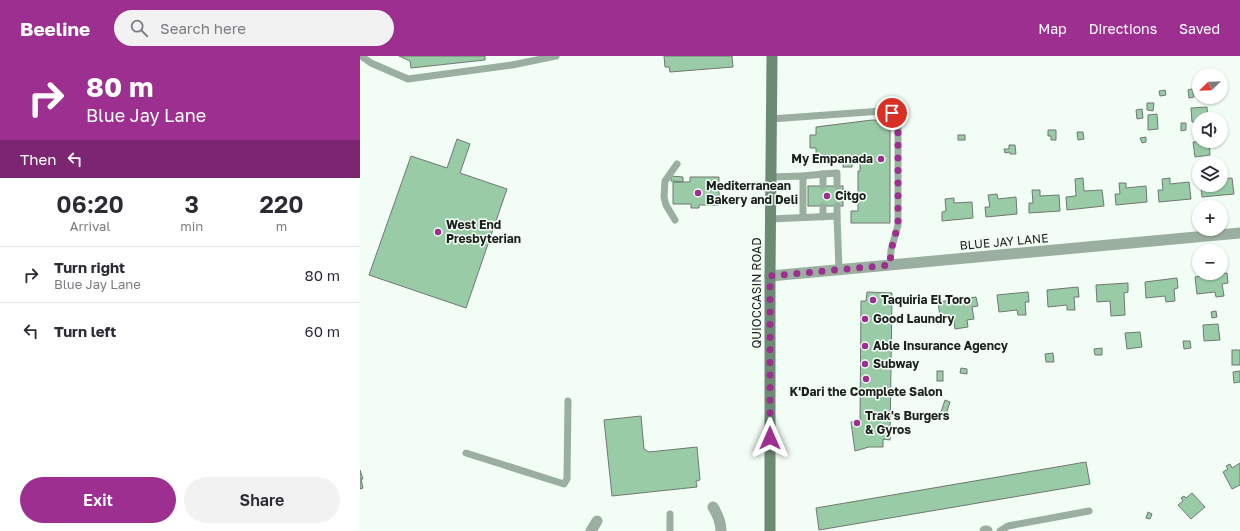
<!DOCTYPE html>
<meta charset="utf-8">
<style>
:root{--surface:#fff;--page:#f2f2f3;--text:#2b2b33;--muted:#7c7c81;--line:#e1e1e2;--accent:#9c2f8f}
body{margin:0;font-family:"Golos Text",sans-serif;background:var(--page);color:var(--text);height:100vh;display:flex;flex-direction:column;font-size:15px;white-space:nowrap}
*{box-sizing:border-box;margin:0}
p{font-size:13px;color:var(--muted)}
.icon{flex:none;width:22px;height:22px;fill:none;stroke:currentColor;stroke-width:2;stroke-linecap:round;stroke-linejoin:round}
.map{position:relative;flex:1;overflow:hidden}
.side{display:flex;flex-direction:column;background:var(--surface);width:360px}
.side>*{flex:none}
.hud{background:#9c2f8f;color:#fff;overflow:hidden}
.needle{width:26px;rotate:247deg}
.fabs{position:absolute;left:832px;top:12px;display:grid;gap:8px}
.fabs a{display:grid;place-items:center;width:36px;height:36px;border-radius:50%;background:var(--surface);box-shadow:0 1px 3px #0004;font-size:20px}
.pin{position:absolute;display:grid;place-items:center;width:34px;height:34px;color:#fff;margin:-17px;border:2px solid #fff;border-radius:50%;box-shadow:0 1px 4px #0007}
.me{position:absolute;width:44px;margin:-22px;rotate:0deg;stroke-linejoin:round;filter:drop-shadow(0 0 3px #0008)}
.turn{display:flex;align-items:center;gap:14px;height:84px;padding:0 20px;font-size:18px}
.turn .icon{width:52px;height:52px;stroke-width:2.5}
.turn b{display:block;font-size:28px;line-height:34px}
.then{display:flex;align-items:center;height:38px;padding:0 20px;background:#0003;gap:8px;font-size:15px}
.eta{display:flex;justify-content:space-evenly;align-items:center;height:68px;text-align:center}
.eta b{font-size:24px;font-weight:600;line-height:28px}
.cta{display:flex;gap:8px;margin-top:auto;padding:8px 20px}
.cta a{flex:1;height:46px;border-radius:24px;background:var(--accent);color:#fff;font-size:16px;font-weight:600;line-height:46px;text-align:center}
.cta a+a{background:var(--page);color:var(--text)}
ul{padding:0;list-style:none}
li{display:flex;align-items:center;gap:12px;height:56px;padding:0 20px;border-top:1px solid var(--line)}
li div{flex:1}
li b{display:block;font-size:15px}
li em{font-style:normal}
header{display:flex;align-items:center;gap:24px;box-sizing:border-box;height:56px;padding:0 20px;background:var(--accent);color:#fff}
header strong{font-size:19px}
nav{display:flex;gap:22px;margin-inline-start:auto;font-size:14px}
.search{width:280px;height:36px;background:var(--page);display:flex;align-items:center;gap:10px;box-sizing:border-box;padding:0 14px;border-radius:22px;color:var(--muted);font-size:15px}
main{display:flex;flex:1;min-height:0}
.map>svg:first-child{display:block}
.building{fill:#99cba7;stroke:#6f7971}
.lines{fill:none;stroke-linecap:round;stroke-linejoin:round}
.service{stroke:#9aaf9f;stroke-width:7}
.minor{stroke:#9aaf9f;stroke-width:11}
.secondary{stroke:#6c8b74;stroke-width:11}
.route{stroke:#9c2f8f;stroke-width:7;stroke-dasharray:0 12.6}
.poi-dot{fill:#9c2f8f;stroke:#f2fdf5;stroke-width:1.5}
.labels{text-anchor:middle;stroke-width:3;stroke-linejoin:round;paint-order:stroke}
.poi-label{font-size:12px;font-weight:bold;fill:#1d211e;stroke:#f2fdf5;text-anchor:start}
.street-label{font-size:12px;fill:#1d211e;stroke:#f2fdf5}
</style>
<header>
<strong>Beeline</strong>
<div class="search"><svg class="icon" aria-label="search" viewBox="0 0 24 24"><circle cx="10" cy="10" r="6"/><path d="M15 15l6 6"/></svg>Search here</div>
<nav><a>Map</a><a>Directions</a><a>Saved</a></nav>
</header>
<main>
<section class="side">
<div class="hud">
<div class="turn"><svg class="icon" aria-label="right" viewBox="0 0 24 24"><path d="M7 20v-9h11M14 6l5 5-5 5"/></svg><div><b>80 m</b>Blue Jay Lane</div></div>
<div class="then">Then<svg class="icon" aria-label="left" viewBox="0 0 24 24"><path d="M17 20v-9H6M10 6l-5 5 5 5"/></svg></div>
</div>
<div class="eta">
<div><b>06:20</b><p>Arrival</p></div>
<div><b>3</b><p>min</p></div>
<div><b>220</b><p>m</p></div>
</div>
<ul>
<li><svg class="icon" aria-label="right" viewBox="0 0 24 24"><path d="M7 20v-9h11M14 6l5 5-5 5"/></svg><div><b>Turn right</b><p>Blue Jay Lane</p></div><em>80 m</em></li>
<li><svg class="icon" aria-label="left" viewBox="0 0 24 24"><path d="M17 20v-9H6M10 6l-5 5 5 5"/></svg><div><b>Turn left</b></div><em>60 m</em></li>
</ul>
<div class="cta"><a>Exit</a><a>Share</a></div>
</section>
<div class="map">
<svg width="880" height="475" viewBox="0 0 880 475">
<rect width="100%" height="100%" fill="#f2fdf5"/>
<g class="building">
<path d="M39 0H125V4L51 12 50 5Z"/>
<path d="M304 0H372L373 11 310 16 309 11H305Z"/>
<path d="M832 33 834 41 829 42 828 34Z"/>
<path d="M805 34 806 39 800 40 799 35Z"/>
<path d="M787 47H794L793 55 787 54Z"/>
<path d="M847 51 848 63H839V66H832L831 52Z"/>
<path d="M782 53 783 62 777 63 776 54Z"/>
<path d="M797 58 798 73 788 74V59Z"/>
<path d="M512 64 530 65V167H491V155H498V115H500V100L456 99V92H450V79H456V71Z"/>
<path d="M821 67H826V74L821 75Z"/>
<path d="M688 74H696V84H691V80H688Z"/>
<path d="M717 76H723L724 83 718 84Z"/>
<rect x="598" y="79" width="7" height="5"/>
<path d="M786 81V86L782 87 780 82Z"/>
<path d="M97 83 110 88 100 117 147 133 106 252 9 219 51 100 87 112Z"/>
<path d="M849 85 850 99 835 101 833 86Z"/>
<path d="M649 89H655L656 98H650V96L645 97 644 93H649Z"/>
<rect x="483" y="103" width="9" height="8"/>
<path d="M311 120 323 121V126L311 125Z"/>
<path d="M330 121H359V149H339V152H331V148H313V126H330Z"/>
<path d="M723 122 724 135 742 134 744 150 707 154 706 141 716 140 715 123Z"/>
<path d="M810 122V128L829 126 831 143 799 146 798 134H803L802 123Z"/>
<path d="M872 122 874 138 842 141 841 131H846V129H861V123Z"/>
<path d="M759 127H766V132L786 130 787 146 756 149 755 138H760Z"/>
<rect x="448" y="130" width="35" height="20"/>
<path d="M672 134H680V140L699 139 700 155 669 157V147H673Z"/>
<path d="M637 138 638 143 656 141 657 158 626 161 625 151H630L628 139Z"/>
<path d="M594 142V147L612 146 613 162 582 165V156L586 155 585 143Z"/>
<path d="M867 217 868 227 862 228 864 240 856 241 855 236 837 238 835 221Z"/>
<path d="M817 222 818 232 814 233 815 245 806 246 805 240 786 242 785 226Z"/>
<path d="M768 227V236L764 237 765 259 751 260 750 245 737 246 736 229Z"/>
<path d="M718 231 719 241H714L715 254H707V249L688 251 687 234Z"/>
<path d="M507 236 532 237 530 384 523 383V391H509L495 395 491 366 500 364 501 245H506Z"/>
<path d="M668 236 669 246H665L666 259H658L657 254 639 256 637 239Z"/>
<path d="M616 241 618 250 612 251 614 263 607 264 608 271 595 273 593 259 580 261 578 246Z"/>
<path d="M856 255 857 261 852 262 851 256Z"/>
<path d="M858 268 860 284 844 285 843 269Z"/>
<path d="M780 276 782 291 767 293 765 277Z"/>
<path d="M823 285H830L831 292 824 293Z"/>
<path d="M742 292V299H735L734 293Z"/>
<rect x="872" y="294" width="8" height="15"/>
<path d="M693 297 694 306H686L685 298Z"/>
<path d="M601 312 607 313V318L600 317Z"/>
<rect x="577" y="315" width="6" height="10"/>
<path d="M880 315V326L874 327 873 316Z"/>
<path d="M585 344 590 346 586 358 581 356Z"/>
<path d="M281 360 284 393 289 396 337 391 340 424 336 425 337 431 252 440 244 364Z"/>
<path d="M726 406 730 428 459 474 456 452Z"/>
<path d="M880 407V429L872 433 863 416 868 413 866 410 870 408 872 412Z"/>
<path d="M0 414 3 423H1L3 432 0 433Z"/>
<path d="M832 437 845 451 831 463 818 449 823 445 821 442 824 440 826 442Z"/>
<path d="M788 456 792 458 790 463 786 462Z"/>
</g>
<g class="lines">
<g class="service">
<path d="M1 0 11 7 48 23 152 9 196 0"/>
<path d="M411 63 522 55 532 57 538 67V169L531 194 530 209"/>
<path d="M463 118 477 117V130"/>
<path d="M443 120 463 118V130"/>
<path d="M411 121 443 120V161"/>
<path d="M463 150V161"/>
<path d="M477 150V160"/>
<path d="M411 163 477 160 479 214"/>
<path d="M315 164 306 149 304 141 305 125 317 108"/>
<path d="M106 397 204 428 207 423 208 345"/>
<path d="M310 475V458"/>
<path d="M640 475 648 470 729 455"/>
</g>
<g class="minor">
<path d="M410 220 880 177"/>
<path d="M353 451C358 459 361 466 361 475"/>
<path d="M231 475 237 465"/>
<path d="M625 475H627"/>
</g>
<path class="secondary" d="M410 475V220L412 0"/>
</g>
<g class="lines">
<path class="route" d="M410 382V220L530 209 531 194 538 169V67L532 57"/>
</g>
<g class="poi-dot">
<circle cx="521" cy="103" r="4"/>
<circle cx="338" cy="137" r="4"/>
<circle cx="467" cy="140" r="4"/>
<circle cx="78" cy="176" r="4"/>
<circle cx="513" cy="244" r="4"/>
<circle cx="505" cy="263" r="4"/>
<circle cx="505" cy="290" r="4"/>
<circle cx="505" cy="308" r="4"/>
<circle cx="506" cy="323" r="4"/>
<circle cx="497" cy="367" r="4"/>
</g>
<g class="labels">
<g class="poi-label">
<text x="513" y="107" text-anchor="end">My Empanada</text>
<text x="346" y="134">Mediterranean<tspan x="346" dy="14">Bakery and Deli</tspan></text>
<text x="475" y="144">Citgo</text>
<text x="86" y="173">West End<tspan x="86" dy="14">Presbyterian</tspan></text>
<text x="521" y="248">Taquiria El Toro</text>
<text x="513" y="267">Good Laundry</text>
<text x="513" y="294">Able Insurance Agency</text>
<text x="513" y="312">Subway</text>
<text x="506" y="340" text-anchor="middle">K'Dari the Complete Salon</text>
<text x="505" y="364">Trak's Burgers<tspan x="505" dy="14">&amp; Gyros</tspan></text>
</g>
<g class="street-label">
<text transform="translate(644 186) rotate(-5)" y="4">BLUE JAY LANE</text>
<text transform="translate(397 237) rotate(-90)" y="4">QUIOCCASIN ROAD</text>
</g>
</g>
</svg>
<div class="fabs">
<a><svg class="needle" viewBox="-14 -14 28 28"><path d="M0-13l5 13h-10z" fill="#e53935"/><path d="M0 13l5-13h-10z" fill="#7c7c81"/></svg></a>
<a><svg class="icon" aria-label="sound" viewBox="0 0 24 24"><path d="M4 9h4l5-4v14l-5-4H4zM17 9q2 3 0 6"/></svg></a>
<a><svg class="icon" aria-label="layers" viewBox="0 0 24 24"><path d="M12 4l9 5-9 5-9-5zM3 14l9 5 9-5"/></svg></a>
<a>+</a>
<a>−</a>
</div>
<div class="pin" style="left:532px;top:57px;background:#d93025"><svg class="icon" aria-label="arrive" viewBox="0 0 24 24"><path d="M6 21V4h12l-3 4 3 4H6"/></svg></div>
<svg class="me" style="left:410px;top:382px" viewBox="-20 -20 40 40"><path d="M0-17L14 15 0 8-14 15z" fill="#9c2f8f" stroke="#fff" stroke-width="4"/></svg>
</div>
</main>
